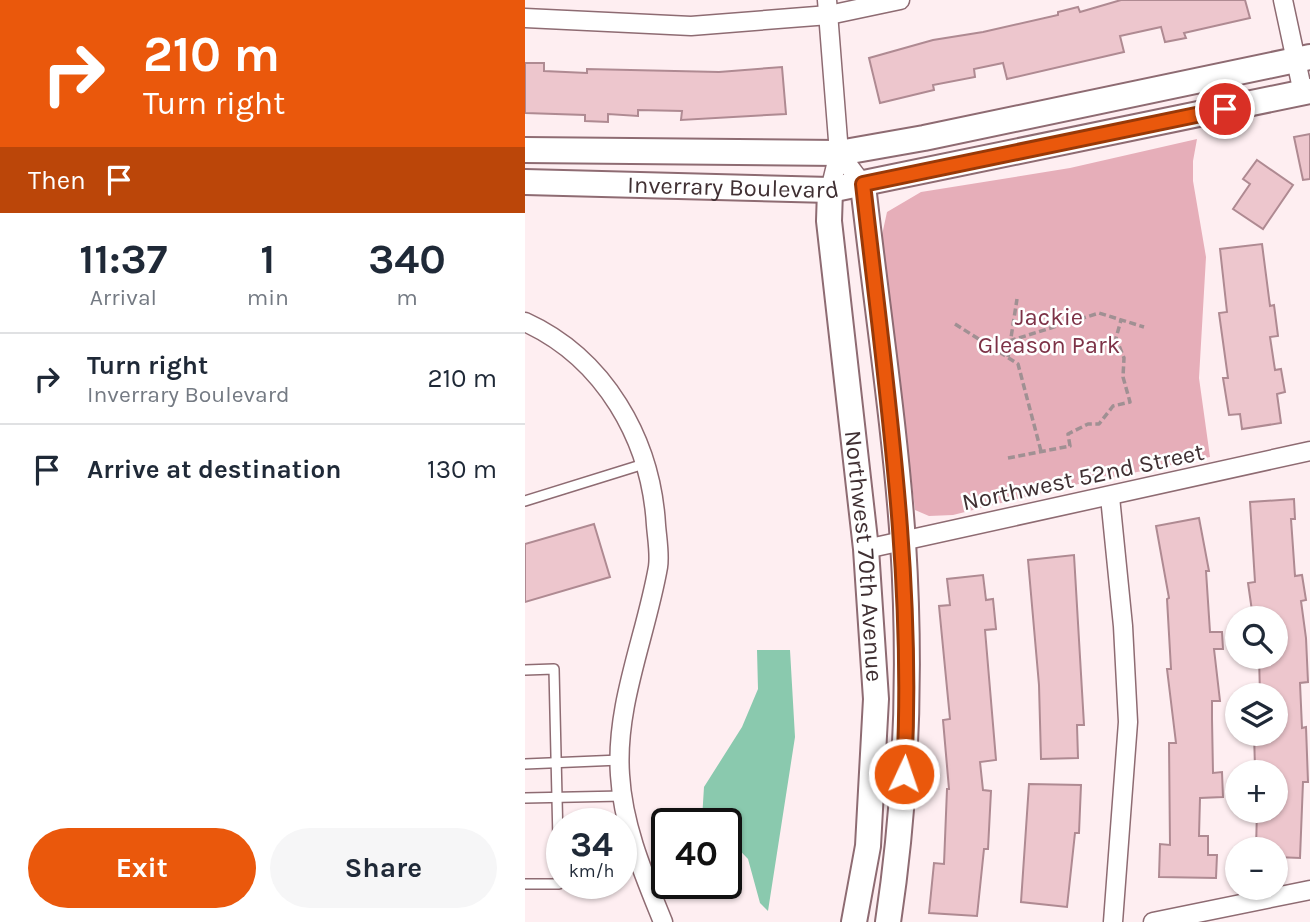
<!DOCTYPE html>
<meta charset="utf-8">
<style>
:root{--surface:#fff;--page:#f6f6f7;--text:#1f2937;--muted:#747a83;--line:#e0e1e3;--accent:#ea580c}
body{margin:0;font-family:Karla,sans-serif;background:var(--page);color:var(--text);height:100vh;display:flex;flex-direction:column;font-size:26px;white-space:nowrap}
*{box-sizing:border-box;margin:0}
p{font-size:23px;color:var(--muted)}
.icon{flex:none;width:38px;height:38px;fill:none;stroke:currentColor;stroke-width:2;stroke-linecap:round;stroke-linejoin:round}
.map{position:relative;flex:1;overflow:hidden}
.details{display:flex;flex-direction:column;background:var(--surface);width:525px}
.details>*{flex:none}
.hud{background:#ea580c;color:#fff;overflow:hidden}
.fabs{position:absolute;left:700px;top:606px;display:grid;gap:14px}
.fabs a{display:grid;place-items:center;width:63px;height:63px;border-radius:50%;background:var(--surface);box-shadow:0 2px 5px #0004;font-size:35px}
.speed{position:absolute;left:21px;top:808px;display:flex;gap:14px;font-size:35px;font-weight:700;text-align:center}
.speed>*{display:grid;place-content:center;width:91px;height:91px;border-radius:50%;background:var(--surface);box-shadow:0 2px 5px #0004;line-height:1}
.speed small{font-size:18px;font-weight:400}
.speed .limit{border:4px solid #111;border-radius:10px;background:#fff;color:#111}
.pin{position:absolute;display:grid;place-items:center;width:60px;height:60px;color:#fff;margin:-30px;border:4px solid #fff;border-radius:50%;box-shadow:0 2px 7px #0007}
.me{position:absolute;width:77px;margin:-38px;rotate:3deg;stroke-linejoin:round;filter:drop-shadow(0 0 5px #0008)}
.turn{display:flex;align-items:center;gap:24px;height:147px;padding:0 28px;font-size:32px}
.turn .icon{width:91px;height:91px;stroke-width:2.5}
.turn b{display:block;font-size:49px;line-height:60px}
.then{display:flex;align-items:center;height:66px;padding:0 28px;background:#0003;gap:14px;font-size:26px}
.eta{display:flex;justify-content:space-evenly;align-items:center;height:119px;text-align:center}
.eta b{font-size:42px;font-weight:700;line-height:49px}
.action{display:flex;gap:14px;margin-top:auto;padding:14px 28px}
.action a{flex:1;height:80px;border-radius:42px;background:var(--accent);color:#fff;font-size:28px;font-weight:700;line-height:80px;text-align:center}
.action a+a{background:var(--page);color:var(--text)}
ul{padding:0;list-style:none}
li{display:flex;align-items:center;gap:21px;height:91px;padding:0 28px;border-top:2px solid var(--line)}
li div{flex:1}
li b{display:block;font-size:26px}
li em{font-style:normal}
main{display:flex;flex:1;min-height:0}
.map>svg:first-child{display:block}
.green{fill:#e6aeb9}
.water{fill:#8ac9ae}
.building{fill:#edc6cd;stroke:#af8a92;stroke-width:2}
.lines{fill:none;stroke-linecap:round;stroke-linejoin:round}
.lane-casing{stroke:#8e6b72;stroke-width:12}
.street-casing{stroke:#8e6b72;stroke-width:21}
.secondary-casing{stroke:#8e6b72;stroke-width:28}
.path{stroke:#a09093;stroke-width:3.5;stroke-dasharray:7 3.5;stroke-linecap:butt}
.lane{stroke:#fff;stroke-width:9}
.street{stroke:#fff;stroke-width:18}
.secondary{stroke:#fff;stroke-width:24}
.route-casing{stroke:#983908;stroke-width:18}
.route{stroke:#ea580c;stroke-width:12}
.labels{text-anchor:middle;stroke-width:5;stroke-linejoin:round;paint-order:stroke}
.street-label{font-size:24px;fill:#403033;stroke:#fff}
.park-label{font-size:24px;fill:#7d3247;stroke:#fff}
</style>
<main>
<section class="details">
<div class="hud">
<div class="turn"><svg class="icon" aria-label="right" viewBox="0 0 24 24"><path d="M7 20v-9h11M14 6l5 5-5 5"/></svg><div><b>210 m</b>Turn right</div></div>
<div class="then">Then<svg class="icon" aria-label="arrive" viewBox="0 0 24 24"><path d="M6 21V4h12l-3 4 3 4H6"/></svg></div>
</div>
<div class="eta">
<div><b>11:37</b><p>Arrival</p></div>
<div><b>1</b><p>min</p></div>
<div><b>340</b><p>m</p></div>
</div>
<ul>
<li><svg class="icon" aria-label="right" viewBox="0 0 24 24"><path d="M7 20v-9h11M14 6l5 5-5 5"/></svg><div><b>Turn right</b><p>Inverrary Boulevard</p></div><em>210 m</em></li>
<li><svg class="icon" aria-label="arrive" viewBox="0 0 24 24"><path d="M6 21V4h12l-3 4 3 4H6"/></svg><div><b>Arrive at destination</b></div><em>130 m</em></li>
</ul>
<div class="action"><a>Exit</a><a>Share</a></div>
</section>
<div class="map">
<svg width="785" height="922" viewBox="0 0 785 922">
<rect width="100%" height="100%" fill="#feeef1"/>
<path class="green" d="M672 139 668 161V181L681 257 674 378 685 457 544 486 428 515 404 516 390 510 357 235 362 212 396 192 545 168Z"/>
<path class="water" d="M232 650H265L270 737 243 911 235 903 223 859 201 836V824H185L177 819 179 787 217 727 233 689Z"/>
<g class="building">
<path d="M596 0H720L725 18 659 33 661 38 640 42 636 27 595 36 599 52 482 79 478 63 449 69 450 77 408 85 409 90 355 103 344 58 408 40 458 32 533 15V12L553 7 555 12Z"/>
<path d="M0 63H19V71L62 73V69L194 72 257 67 261 114 156 120 157 111 113 110V116L83 114V122L60 121V115L0 113Z"/>
<path d="M785 134V179L778 180 769 137Z"/>
<path d="M732 160 768 185 738 229 708 209 725 184 718 179Z"/>
<path d="M737 244 745 306 749 305 753 336 745 337 750 370 756 369 760 392 752 394 756 423 717 429 715 414 704 415 698 378H703L694 313 702 312 695 249Z"/>
<path d="M769 499 770 519H766L770 576 777 575 781 600 776 601 781 638 783 682 775 683 777 728 781 727 783 782H778L775 858 751 857V849H731L732 810H751V772L730 768 729 733H751V695H735L734 656H751V618H728L723 583 730 582 725 502Z"/>
<path d="M674 518 684 571H681L685 632H697L698 649H689L695 701H687V719L688 773 697 772 698 797 675 798 674 836H683V855H692L691 878 634 877 635 844 645 845 644 743H651L642 669H646L642 599 644 598 631 526Z"/>
<path d="M69 524 85 577 0 602V544Z"/>
<path d="M549 555 559 725H552L553 758 516 759 514 685 503 560Z"/>
<path d="M458 575 461 600 468 599 471 629 460 630 471 760 455 762 458 790 466 791 463 849H459L452 916 404 913 409 863 419 864 422 789H424L418 720 425 719 414 606 425 605 422 579Z"/>
<path d="M504 784 556 785 554 833H550L542 907 496 902Z"/>
</g>
<g class="lines">
<defs>
<g id="lane">
<path d="M0 501 119 464"/>
<path d="M0 670 29 669 34 884H0"/>
<path d="M0 764 95 760"/>
<path d="M0 798 98 796"/>
</g>
<g id="street">
<path d="M302 0 314 153 305 190"/>
<path d="M758 0 778 93"/>
<path d="M0 18 166 26 304 15 375 0"/>
<path d="M314 153 338 185"/>
<path d="M0 322C79 358 126 439 131 525 132 538 135 554 133 567 121 636 90 705 95 775 98 827 119 875 138 922"/>
<path d="M585 497 598 626 603 722 588 922"/>
<path d="M341 549 785 451"/>
<path d="M628 922 785 890"/>
</g>
<g id="secondary">
<path d="M0 150 314 153 399 138 785 57"/>
<path id="s1" d="M0 182 305 190 785 91"/>
<path d="M338 185C351 302 370 425 378 542 386 669 382 796 363 922"/>
<path id="s2" d="M305 190 304 221 341 549 351 699 343 846 329 922"/>
</g>
</defs>
<use href="#lane" class="lane-casing"/>
<use href="#street" class="street-casing"/>
<use href="#secondary" class="secondary-casing"/>
<g class="path">
<path d="M430 324 493 364 516 451"/>
<path d="M484 341 574 313 619 327"/>
<path d="M483 357 492 299"/>
<path d="M483 458 545 446 543 434 563 424H574L588 406 605 402 598 377 599 358 591 338 596 320"/>
</g>
<use href="#lane" class="lane"/>
<use href="#street" class="street"/>
<use href="#secondary" class="secondary"/>
</g>
<g class="lines">
<defs>
<path id="route" d="M379 774C390 576 360 380 338 184L700 109"/>
</defs>
<use href="#route" class="route-casing"/>
<use href="#route" class="route"/>
</g>
<g class="labels">
<g class="street-label">
<text dy="8" stroke="none"><textPath href="#s1" startOffset="208">Inverrary Boulevard</textPath></text>
<text transform="translate(558 477) rotate(-12)" y="8">Northwest 52nd Street</text>
<text dy="8" stroke="none"><textPath href="#s2" startOffset="368">Northwest 70th Avenue</textPath></text>
</g>
<g class="park-label">
<text x="524" y="325">Jackie<tspan x="524" dy="28">Gleason Park</tspan></text>
</g>
</g>
</svg>
<div class="fabs">
<a><svg class="icon" aria-label="search" viewBox="0 0 24 24"><circle cx="10" cy="10" r="6"/><path d="M15 15l6 6"/></svg></a>
<a><svg class="icon" aria-label="layers" viewBox="0 0 24 24"><path d="M12 4l9 5-9 5-9-5zM3 14l9 5 9-5"/></svg></a>
<a>+</a>
<a>−</a>
</div>
<div class="speed"><div>34<small>km/h</small></div><div class="limit">40</div></div>
<div class="pin" style="left:700px;top:109px;background:#d93025"><svg class="icon" aria-label="arrive" viewBox="0 0 24 24"><path d="M6 21V4h12l-3 4 3 4H6"/></svg></div>
<svg class="me" style="left:379px;top:774px" viewBox="-20 -20 40 40"><circle r="17" fill="#ea580c" stroke="#fff" stroke-width="3"/><path d="M0-11L8 9 0 5-8 9z" fill="#fff"/></svg>
</div>
</main>
